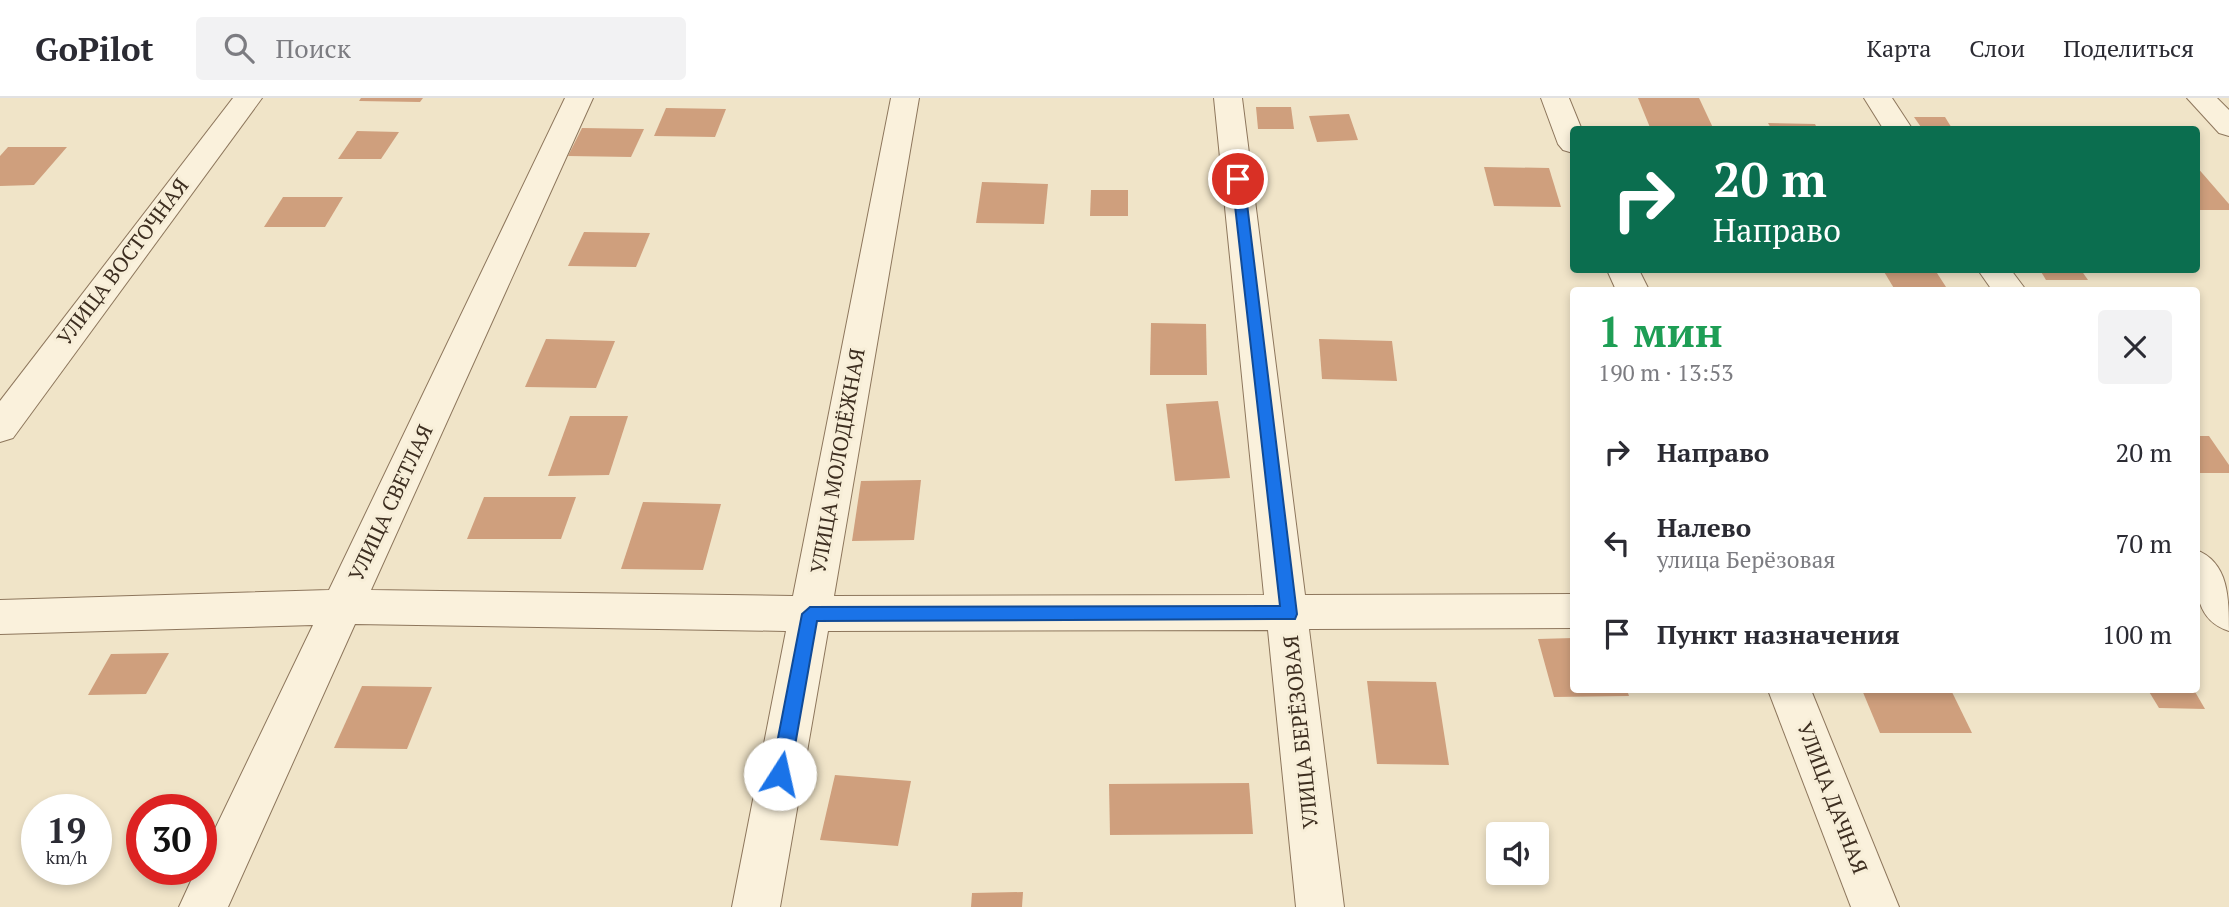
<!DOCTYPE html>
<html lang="ru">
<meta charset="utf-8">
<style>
:root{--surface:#fff;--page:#f2f2f3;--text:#2b2b33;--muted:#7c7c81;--line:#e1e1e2}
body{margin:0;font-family:"PT Serif",serif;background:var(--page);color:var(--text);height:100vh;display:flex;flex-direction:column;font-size:26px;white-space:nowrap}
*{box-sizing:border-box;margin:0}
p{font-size:23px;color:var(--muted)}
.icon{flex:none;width:38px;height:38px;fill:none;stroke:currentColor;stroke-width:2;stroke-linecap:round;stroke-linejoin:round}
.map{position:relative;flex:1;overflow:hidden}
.details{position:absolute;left:1570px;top:189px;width:630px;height:406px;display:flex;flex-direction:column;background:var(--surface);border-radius:7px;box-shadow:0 4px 10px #0003}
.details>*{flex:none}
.guide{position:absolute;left:1570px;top:28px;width:630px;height:147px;border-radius:7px;box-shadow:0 4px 10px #0003;background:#0b6e4f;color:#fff;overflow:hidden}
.fabs{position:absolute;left:1486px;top:724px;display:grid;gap:14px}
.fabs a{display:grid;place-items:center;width:63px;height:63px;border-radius:7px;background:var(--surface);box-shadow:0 4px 10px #0003;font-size:35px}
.speed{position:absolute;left:21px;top:696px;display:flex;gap:14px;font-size:35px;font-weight:700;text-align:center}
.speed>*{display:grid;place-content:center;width:91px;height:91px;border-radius:50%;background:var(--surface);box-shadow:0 4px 10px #0003;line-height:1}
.speed small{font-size:18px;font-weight:400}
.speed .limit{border:10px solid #d22;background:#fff;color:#111}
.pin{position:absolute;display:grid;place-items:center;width:60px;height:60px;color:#fff;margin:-30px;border:4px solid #fff;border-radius:50%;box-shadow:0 2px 7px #0007}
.me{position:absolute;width:77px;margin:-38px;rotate:10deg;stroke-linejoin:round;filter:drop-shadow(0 0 5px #0008)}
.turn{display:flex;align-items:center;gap:24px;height:147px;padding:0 28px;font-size:32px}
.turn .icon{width:91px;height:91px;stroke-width:2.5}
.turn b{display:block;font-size:49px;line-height:60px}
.round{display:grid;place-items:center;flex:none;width:74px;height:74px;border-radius:7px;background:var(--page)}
.summary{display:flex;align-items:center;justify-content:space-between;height:119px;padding:0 28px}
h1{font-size:42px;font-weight:700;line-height:52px;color:#1e9e55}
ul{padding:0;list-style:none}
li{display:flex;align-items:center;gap:21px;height:91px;padding:0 28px}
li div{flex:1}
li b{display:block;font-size:26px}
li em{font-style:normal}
header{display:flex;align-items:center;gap:42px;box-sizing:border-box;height:98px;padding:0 35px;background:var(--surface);border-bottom:2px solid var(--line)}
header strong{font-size:33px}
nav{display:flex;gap:38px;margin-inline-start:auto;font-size:24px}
.search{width:490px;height:63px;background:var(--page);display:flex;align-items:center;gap:18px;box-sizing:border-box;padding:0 24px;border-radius:7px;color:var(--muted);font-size:26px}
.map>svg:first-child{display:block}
.building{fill:#cf9f7d}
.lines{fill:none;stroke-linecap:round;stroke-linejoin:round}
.street-casing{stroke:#8d765c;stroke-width:2}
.street{fill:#faf1dc;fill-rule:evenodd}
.route{fill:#1a73e8;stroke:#114b97;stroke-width:2}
.labels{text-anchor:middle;stroke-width:6;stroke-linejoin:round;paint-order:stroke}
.street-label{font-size:21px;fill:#3d2e20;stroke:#f7eed8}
</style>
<header>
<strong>GoPilot</strong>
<div class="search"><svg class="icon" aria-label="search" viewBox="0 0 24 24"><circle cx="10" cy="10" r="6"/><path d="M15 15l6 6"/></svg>Поиск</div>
<nav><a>Карта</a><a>Слои</a><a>Поделиться</a></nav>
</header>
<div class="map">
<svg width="2229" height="809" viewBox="0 0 2229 809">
<rect width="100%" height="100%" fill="#f0e4c8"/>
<g class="building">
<path d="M361 0H423L420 4 359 3Z"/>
<path d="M1638 0H1699L1714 32H1651Z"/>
<path d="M1256 9H1291L1294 31H1258Z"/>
<path d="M666 10 726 11 715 39 654 38Z"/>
<path d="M1349 16 1358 42 1317 44 1309 18Z"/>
<path d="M1914 19H1945L1953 32H1923Z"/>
<path d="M1768 25 1815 26 1818 32H1772Z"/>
<path d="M582 30 644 31 631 59 568 58Z"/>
<path d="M357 33 399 34 381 61H338Z"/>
<path d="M8 49H67L34 87 0 88V58Z"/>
<path d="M2196 68 2229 106V112H2196Z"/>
<path d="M1484 69 1549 70 1561 109 1494 108Z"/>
<path d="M982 84 1048 86 1044 126 976 125Z"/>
<path d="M1091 92H1128V118H1090Z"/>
<path d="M283 99H343L325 129H264Z"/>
<path d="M584 134 650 135 636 169 568 168Z"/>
<path d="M1883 172H1935L1948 192H1895Z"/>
<path d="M2040 172H2081L2088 182H2046Z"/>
<path d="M1151 225 1206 226 1207 277H1150Z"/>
<path d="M546 241 615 243 596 290 525 289Z"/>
<path d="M1319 241 1392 243 1397 283 1322 281Z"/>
<path d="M1218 303 1230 380 1175 383 1166 306Z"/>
<path d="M570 318H628L609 377 548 378Z"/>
<path d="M2196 338H2209L2229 367V375H2196Z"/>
<path d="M921 382 914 442 852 443 861 383Z"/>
<path d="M484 399H576L561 441H467Z"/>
<path d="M643 404 721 406 703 472 621 471Z"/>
<path d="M1573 540V592H1627L1629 598 1554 599 1538 541Z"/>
<path d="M169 555 146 596 88 597 111 556Z"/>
<path d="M1367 583 1436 584 1449 667 1377 666Z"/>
<path d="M362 588 432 589 407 651 334 650Z"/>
<path d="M1862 592H1951L1972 635H1880Z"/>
<path d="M2148 592H2194L2205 611 2159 610Z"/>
<path d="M835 677 911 683 898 748 820 742Z"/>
<path d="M1249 685 1253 736 1110 737 1109 686Z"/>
<path d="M1023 794 1022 809H971L972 795Z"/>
</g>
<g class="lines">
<defs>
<g id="street">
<path d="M233 0H262L13 340 0 344V303Z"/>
<path d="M565 0H593L371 492 793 498 891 0H919L834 498 1264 497 1214 0H1242L1305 497 1573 496V530L1309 531 1344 809H1296L1268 532 828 533 780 809H732L786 533 355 526 228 809H179L196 772H201V760L313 527 0 536V502L329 492Z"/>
<path d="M1541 0H1569L1582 32H1573V55L1563 52 1558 46Z"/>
<path d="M1864 0H1892L1913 32H1884Z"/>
<path d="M2187 0H2217L2229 12V38L2219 35Z"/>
<path d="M1607 172H1639L1649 192H1616Z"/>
<path d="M1978 172H2011L2026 192H1992Z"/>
<path d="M2196 452C2229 464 2229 501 2229 533 2192 521 2196 485 2196 452Z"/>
<path d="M1768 592H1811L1899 809H1851Z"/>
</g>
</defs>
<use href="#street" class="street-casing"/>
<use href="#street" class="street"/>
</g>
<path class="route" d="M1238 77 1244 81 1297 516 1295 521 817 523 790 676 787 682 780 685 774 682 771 676 802 516 810 509 1280 508 1232 81Z"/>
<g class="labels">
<g class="street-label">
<text transform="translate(123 164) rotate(-53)" y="7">УЛИЦА ВОСТОЧНАЯ</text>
<text transform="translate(838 363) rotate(-80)" y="7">УЛИЦА МОЛОДЁЖНАЯ</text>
<text transform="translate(391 405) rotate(-65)" y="7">УЛИЦА СВЕТЛАЯ</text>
<text transform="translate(1301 634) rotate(-96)" y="7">УЛИЦА БЕРЁЗОВАЯ</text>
<text transform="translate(1832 700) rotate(69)" y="7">УЛИЦА ДАЧНАЯ</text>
</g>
</g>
</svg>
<div class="fabs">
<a><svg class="icon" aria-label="sound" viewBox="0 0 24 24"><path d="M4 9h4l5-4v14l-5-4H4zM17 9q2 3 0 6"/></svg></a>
</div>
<div class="speed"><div>19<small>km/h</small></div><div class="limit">30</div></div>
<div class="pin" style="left:1238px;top:81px;background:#d93025"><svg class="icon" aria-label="arrive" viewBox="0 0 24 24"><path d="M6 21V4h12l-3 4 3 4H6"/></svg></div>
<svg class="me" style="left:780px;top:676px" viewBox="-20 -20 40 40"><circle r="19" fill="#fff"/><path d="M0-13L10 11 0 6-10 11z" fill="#1a73e8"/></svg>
<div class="guide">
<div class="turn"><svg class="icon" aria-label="right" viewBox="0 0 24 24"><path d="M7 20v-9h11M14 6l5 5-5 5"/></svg><div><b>20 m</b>Направо</div></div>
</div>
<section class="details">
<div class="summary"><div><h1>1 мин</h1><p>190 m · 13:53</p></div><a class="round"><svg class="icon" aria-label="close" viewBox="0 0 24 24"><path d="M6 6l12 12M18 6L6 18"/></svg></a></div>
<ul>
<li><svg class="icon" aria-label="right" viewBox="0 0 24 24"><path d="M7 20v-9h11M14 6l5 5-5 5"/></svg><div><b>Направо</b></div><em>20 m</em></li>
<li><svg class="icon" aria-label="left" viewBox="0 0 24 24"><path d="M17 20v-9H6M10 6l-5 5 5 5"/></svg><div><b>Налево</b><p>улица Берёзовая</p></div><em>70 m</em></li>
<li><svg class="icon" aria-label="arrive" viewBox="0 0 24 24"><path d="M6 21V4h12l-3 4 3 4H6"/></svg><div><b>Пункт назначения</b></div><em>100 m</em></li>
</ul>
</section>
</div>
